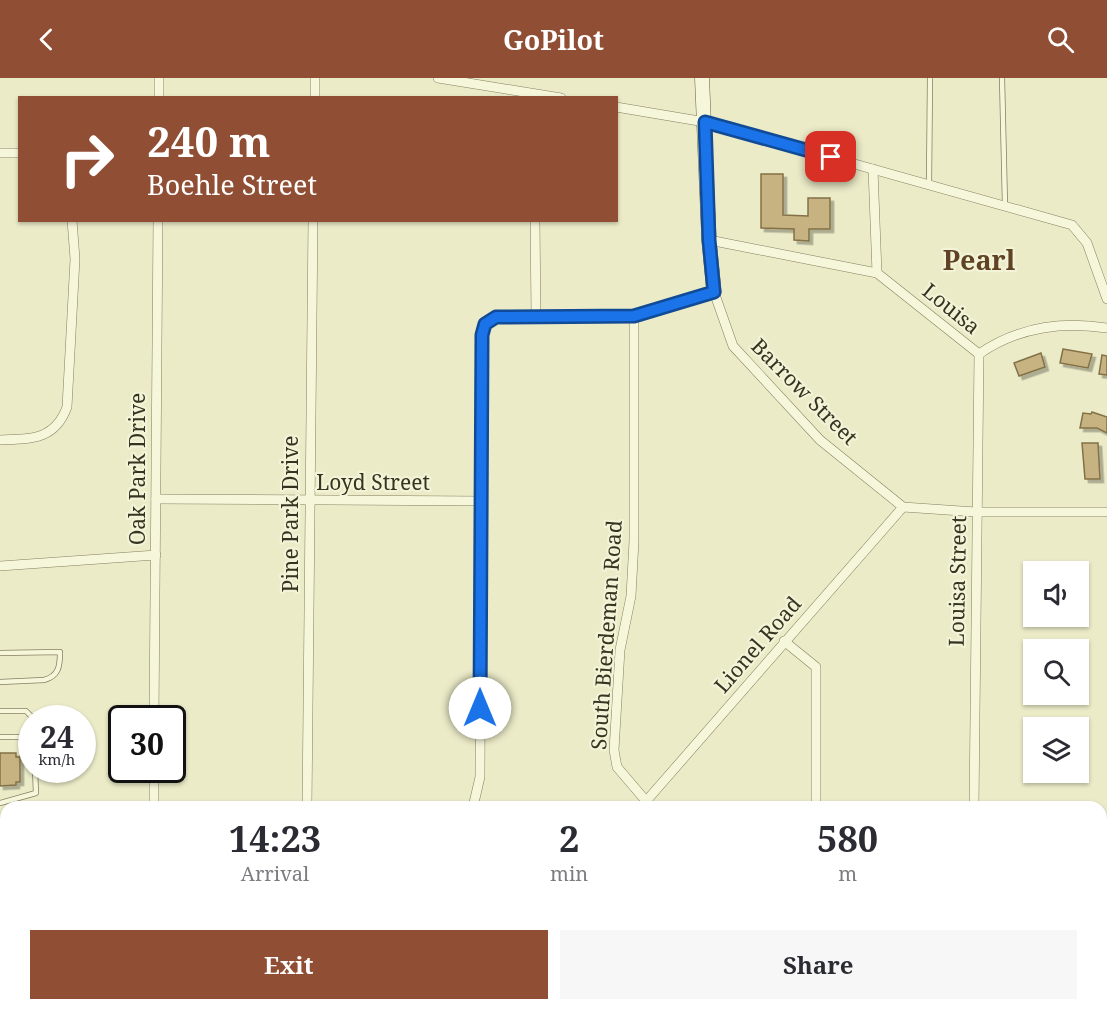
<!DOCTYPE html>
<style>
:root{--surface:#fff;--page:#f7f7f7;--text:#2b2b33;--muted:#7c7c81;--accent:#904f34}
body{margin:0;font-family:"Noto Serif",serif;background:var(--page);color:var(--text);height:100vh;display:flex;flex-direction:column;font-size:22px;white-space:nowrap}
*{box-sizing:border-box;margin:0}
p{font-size:20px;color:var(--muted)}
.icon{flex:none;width:33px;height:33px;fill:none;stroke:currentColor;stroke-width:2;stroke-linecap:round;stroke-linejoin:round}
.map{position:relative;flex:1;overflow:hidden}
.drawer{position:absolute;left:0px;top:723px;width:1107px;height:210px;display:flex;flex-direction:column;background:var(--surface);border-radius:18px 18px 0 0;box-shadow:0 2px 4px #0004}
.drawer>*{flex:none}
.hud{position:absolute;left:18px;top:18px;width:600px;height:126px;border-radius:0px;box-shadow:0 2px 4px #0004;background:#904f34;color:#fff;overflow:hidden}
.tools{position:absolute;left:1023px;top:483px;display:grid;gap:12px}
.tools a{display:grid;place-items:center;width:66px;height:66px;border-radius:0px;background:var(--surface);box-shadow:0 2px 4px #0004;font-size:30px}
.speed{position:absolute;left:18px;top:627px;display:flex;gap:12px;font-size:30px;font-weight:700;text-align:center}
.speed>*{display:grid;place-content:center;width:78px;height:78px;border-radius:50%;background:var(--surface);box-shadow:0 2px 4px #0004;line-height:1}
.speed small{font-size:15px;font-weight:400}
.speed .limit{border:3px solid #111;border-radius:9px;background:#fff;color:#111}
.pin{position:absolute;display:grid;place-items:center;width:51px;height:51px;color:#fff;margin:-26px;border-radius:12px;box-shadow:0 3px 9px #0006}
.me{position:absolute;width:66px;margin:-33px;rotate:0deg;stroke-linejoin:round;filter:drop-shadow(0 0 4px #0008)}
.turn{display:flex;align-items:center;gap:21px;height:126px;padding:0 30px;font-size:27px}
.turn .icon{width:78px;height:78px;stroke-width:2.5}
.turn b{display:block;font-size:42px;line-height:51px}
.eta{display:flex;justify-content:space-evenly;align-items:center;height:102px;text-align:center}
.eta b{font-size:36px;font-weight:700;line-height:42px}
.button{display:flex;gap:12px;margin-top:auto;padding:12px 30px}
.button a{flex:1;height:69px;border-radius:0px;background:var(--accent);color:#fff;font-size:24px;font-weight:700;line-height:69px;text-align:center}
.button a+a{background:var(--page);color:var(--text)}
header{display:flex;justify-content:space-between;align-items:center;height:78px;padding:0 30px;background:var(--accent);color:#fff;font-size:27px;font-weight:700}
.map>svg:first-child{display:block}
.building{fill:#c6b381;stroke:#837146;stroke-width:1.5;filter:url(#shadow)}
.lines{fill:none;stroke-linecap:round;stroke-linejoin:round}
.lane-casing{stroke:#867f5f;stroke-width:6}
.street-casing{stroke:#867f5f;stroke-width:10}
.secondary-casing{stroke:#686042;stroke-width:15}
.lane{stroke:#f6f6db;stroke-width:4.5}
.street{stroke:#f6f6db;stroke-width:9}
.secondary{stroke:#f6f6db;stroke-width:14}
.route-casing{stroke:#114b97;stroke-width:15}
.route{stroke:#1a73e8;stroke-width:10}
.labels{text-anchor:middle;stroke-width:4.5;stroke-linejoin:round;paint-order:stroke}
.street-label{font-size:21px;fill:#373321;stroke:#f2f3d7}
.district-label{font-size:27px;font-weight:bold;fill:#604324;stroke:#f2f3d7}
</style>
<header><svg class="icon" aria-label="back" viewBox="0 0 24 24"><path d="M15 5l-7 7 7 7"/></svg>GoPilot<svg class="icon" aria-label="search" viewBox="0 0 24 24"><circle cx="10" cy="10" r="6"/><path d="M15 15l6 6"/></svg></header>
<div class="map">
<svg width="1107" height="933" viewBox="0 0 1107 933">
<defs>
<filter id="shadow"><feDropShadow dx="3.5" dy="3.5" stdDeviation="0" flood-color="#0004"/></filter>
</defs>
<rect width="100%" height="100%" fill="#ebebc8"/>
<g class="building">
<path d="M761 96H783V137L808 138V120H830V151H809V163L794 162V151L761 150Z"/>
<path d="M1063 271 1092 276 1088 290 1060 285Z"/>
<path d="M1041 275 1045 289 1019 298 1014 285Z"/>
<path d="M1102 277 1107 278V297L1099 296Z"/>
<path d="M1092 334 1107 339V355L1097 350H1080L1083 335 1091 336Z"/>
<path d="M1082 365H1098L1100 401H1085Z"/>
<path d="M0 675H16V679H20V704H16V707L0 708Z"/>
<path d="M0 745H6V768L0 767Z"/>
</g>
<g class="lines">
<defs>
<g id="lane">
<path d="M1002 0 1005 127"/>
<path d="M929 106 930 0"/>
<path d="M0 575 60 574C60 588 59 598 44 602L0 604"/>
<path d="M0 633H26L33 640"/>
<path d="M0 659H32"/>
<path d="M0 725 36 715 35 692"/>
<path d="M0 788 6 787"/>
<path d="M20 927 21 933"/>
<path d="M48 933 49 927"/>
</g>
<g id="street">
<path d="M438 0 561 20"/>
<path d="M159 20V0"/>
<path d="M315 20V0"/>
<path d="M616 29 705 44 1072 147 1087 165 1107 221"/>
<path d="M0 75H20"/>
<path d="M873 91 877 195"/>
<path d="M535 142 536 237"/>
<path d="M709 162 877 195 979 276C1018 249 1061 243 1107 250"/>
<path d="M634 238V463L631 518 620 572 614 672 617 689 646 723"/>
<path d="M0 362C31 361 55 362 67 329L75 181 72 142"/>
<path d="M156 421 482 423"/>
<path d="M0 488 156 477"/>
<path d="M784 563 816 589V729"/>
<path d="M154 640 158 142"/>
<path d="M154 729V692"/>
<path d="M307 729 313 142"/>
<path d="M473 729 480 699 482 257 485 246 497 239 634 238 714 214 733 268 820 362 903 429 976 434H1107"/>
<path d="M641 729 903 429"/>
<path d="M974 729 979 276"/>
<path d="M0 882 6 883"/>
<path d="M133 927 139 933"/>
<path d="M816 927V933"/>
<path d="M307 933V927"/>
<path d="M464 933 469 927"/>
<path d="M659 933V927"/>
<path d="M972 933V927"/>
</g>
<path id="secondary" d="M702 0 709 162 714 214"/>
</defs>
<use href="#lane" class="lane-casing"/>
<use href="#street" class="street-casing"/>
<use href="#secondary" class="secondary-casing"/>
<use href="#lane" class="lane"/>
<use href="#street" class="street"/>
<use href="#secondary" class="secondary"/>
</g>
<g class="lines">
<defs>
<path id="route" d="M480 630 482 257 485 246 496 239 634 238 714 214 709 162 705 44 831 79"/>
</defs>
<use href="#route" class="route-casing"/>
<use href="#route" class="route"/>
</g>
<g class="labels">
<g class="street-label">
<text transform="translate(951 231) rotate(39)" y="7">Louisa</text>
<text transform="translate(804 314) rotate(45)" y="7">Barrow Street</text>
<text transform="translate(138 391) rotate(-90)" y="7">Oak Park Drive</text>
<text x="373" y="412">Loyd Street</text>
<text transform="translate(291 436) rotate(-90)" y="7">Pine Park Drive</text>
<text transform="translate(958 503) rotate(-89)" y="7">Louisa Street</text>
<text transform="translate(607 557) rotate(-86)" y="7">South Bierdeman Road</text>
<text transform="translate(758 567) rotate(-49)" y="7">Lionel Road</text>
</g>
<g class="district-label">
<text x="979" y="192">Pearl</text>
</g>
</g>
</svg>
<div class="tools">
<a><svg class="icon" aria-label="sound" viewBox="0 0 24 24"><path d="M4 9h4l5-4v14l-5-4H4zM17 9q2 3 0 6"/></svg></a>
<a><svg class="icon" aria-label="search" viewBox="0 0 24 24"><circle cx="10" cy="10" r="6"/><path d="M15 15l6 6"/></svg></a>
<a><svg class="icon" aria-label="layers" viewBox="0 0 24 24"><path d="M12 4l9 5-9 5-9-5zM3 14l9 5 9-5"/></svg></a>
</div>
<div class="speed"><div>24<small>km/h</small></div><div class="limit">30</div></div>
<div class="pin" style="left:831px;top:79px;background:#d93025"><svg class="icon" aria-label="arrive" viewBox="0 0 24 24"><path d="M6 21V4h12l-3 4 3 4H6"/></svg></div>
<svg class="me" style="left:480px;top:630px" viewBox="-20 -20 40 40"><circle r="19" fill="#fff"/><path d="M0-13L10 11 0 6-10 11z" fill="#1a73e8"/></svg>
<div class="hud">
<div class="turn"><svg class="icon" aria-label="right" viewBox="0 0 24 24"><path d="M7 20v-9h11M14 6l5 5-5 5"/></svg><div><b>240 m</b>Boehle Street</div></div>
</div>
<section class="drawer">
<div class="eta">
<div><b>14:23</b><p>Arrival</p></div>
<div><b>2</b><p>min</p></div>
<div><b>580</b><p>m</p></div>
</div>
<div class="button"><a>Exit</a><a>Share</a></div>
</section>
</div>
